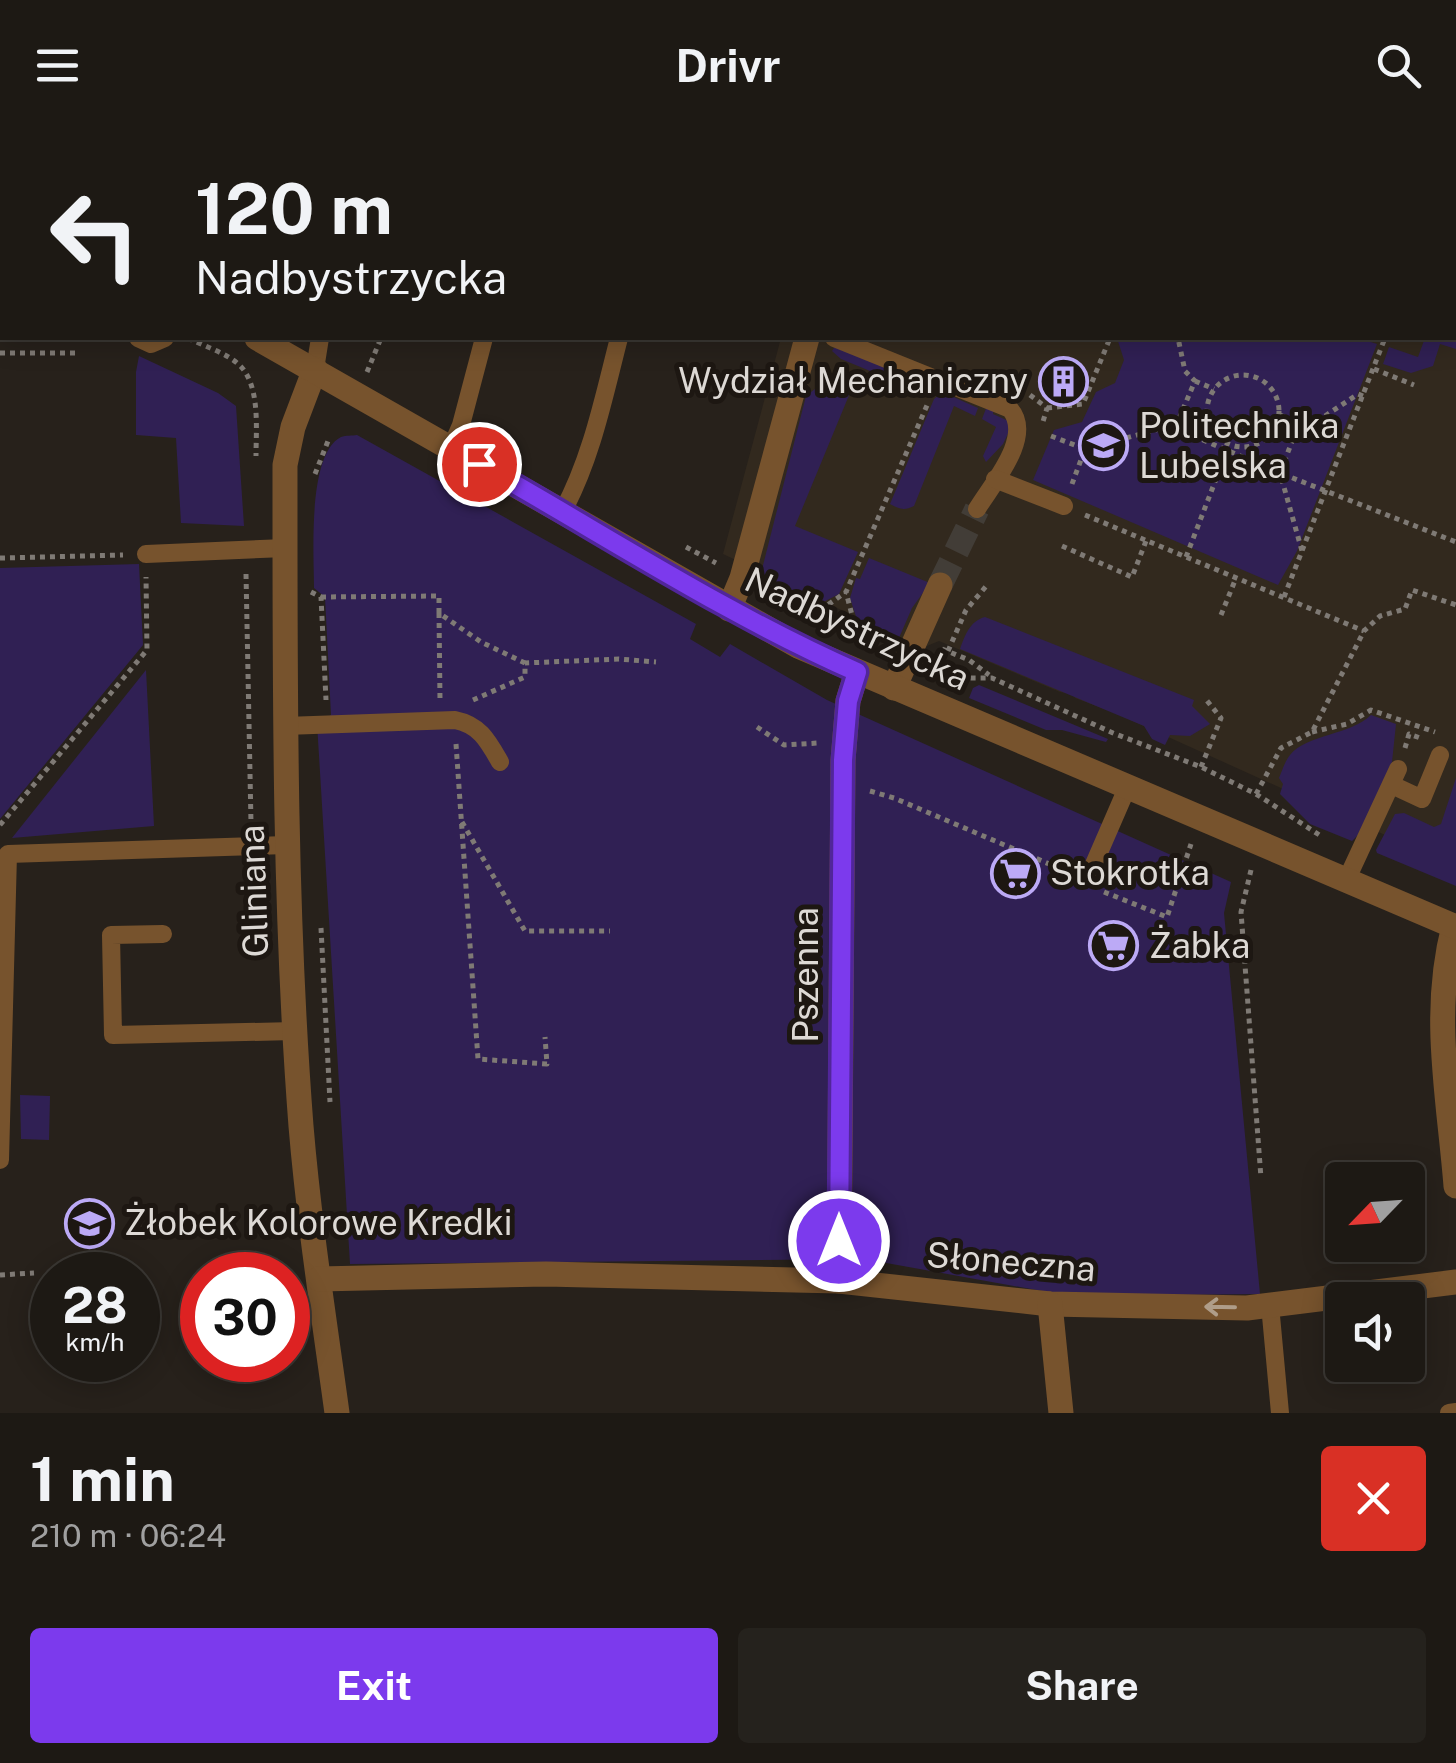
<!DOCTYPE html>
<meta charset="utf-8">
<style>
:root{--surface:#1d1914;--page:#25221d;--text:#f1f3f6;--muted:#a0a0a0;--line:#3b3834;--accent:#7c3aed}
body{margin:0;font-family:"Public Sans",sans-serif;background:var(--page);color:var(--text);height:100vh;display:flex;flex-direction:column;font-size:38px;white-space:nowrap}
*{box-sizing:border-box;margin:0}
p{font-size:32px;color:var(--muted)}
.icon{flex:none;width:55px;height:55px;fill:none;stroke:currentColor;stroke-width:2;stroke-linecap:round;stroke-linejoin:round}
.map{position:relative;height:1283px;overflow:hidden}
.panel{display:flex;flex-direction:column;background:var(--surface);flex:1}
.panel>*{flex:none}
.top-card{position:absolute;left:0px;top:0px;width:1458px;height:210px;box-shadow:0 5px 25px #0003,0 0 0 2px var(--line);background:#1d1914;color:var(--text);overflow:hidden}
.needle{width:65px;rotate:245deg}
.buttons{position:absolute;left:1325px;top:1032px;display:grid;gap:20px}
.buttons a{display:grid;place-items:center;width:100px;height:100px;border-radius:10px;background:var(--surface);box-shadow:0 5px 25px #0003,0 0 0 2px var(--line);font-size:50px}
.speed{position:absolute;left:30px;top:1122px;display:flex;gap:20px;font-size:50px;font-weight:700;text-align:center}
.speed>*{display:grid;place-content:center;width:130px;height:130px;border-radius:50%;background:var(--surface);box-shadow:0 5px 25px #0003,0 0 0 2px var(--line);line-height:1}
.speed small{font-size:25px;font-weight:400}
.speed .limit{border:15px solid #d22;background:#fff;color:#111}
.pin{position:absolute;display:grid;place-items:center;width:85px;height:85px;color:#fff;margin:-42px;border:5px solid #fff;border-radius:50%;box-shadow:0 2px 10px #0007}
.me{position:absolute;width:110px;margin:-55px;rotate:0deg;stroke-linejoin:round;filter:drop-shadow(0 0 8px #0008)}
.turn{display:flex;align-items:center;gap:35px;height:210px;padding:0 30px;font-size:45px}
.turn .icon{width:130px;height:130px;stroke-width:2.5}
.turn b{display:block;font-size:70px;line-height:85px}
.round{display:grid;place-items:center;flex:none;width:105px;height:105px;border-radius:10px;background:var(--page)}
.overview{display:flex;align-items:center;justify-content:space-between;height:170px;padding:0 30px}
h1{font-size:60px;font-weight:700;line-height:75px}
.cta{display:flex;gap:20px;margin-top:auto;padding:20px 30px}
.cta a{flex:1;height:115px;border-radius:10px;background:var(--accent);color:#fff;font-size:40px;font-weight:700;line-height:115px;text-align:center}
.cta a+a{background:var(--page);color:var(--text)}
header{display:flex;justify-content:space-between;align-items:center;height:130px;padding:0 30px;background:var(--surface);font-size:45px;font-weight:700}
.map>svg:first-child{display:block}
.built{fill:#32291e}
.green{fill:#302054}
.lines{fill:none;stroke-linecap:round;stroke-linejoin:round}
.minor-tunnel{stroke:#423d37;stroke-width:25;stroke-dasharray:25 12;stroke-linecap:butt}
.path{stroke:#7f7a75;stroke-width:5;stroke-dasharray:5 5;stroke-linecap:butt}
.service{stroke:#77532d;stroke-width:18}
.minor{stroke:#77532d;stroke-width:25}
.tertiary{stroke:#77532d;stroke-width:25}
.oneway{stroke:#af9d89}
.route-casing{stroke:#51269a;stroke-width:25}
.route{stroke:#7c3aed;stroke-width:18}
.labels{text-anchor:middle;stroke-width:10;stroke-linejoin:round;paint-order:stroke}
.poi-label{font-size:35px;fill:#ddd9d5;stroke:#1d1712;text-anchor:start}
.street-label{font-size:35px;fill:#ddd9d5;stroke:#1d1712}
</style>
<header><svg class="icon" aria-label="menu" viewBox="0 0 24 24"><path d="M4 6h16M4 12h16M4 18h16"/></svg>Drivr<svg class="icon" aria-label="search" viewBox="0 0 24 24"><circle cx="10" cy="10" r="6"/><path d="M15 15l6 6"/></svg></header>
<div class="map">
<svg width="1456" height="1283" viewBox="0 0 1456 1283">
<rect width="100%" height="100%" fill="#27211b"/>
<path class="built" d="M838 0H1456V737L1115 583 1075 568 1073 564 1060 562 939 511 922 518 723 424 781 208H1455V2H837Z"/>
<g class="green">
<path d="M1456 192V219L1440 214 1433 236 1411 243 1383 234 1389 217 1418 227 1425 208H1455Z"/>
<path d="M1117 208H1358L1377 214 1297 421 1278 455 1033 350 1054 300 1082 292 1096 262 1115 253 1124 230Z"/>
<path d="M834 218H844L923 251 926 264 841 229 832 221Z"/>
<path d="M139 226 218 263 236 276 244 396 181 393 176 308 136 305V242Z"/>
<path d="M833 251 852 258 795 396 858 422 839 464 810 479 759 451 806 266 824 252Z"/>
<path d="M942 262 978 278 975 286 954 276 914 376C904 381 899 379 890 374L934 269Z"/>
<path d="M987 276 994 278 993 284 1013 293 1003 314 986 332 983 326 996 297 982 289Z"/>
<path d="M357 305 696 494 690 509 720 527 730 514 827 570 1231 752 1224 783 1260 1164 1070 1166 864 1129 350 1134 317 593 331 585 325 467 314 458C314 426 307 324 341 307 346 305 352 306 357 305Z"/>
<path d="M869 428 930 453 912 478 895 517 861 502 850 468 856 448 860 449Z"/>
<path d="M139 434 143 515 0 689V438Z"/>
<path d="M985 487 1194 570 1192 576 1210 594 1190 606 1170 605 1165 615 1152 609 1144 596 960 519C965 505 970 491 985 487Z"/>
<path d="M146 540 154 696 12 708Z"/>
<path d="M979 555 1108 609 1106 612 1062 600H1046L969 568 973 558Z"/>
<path d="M1371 585 1396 594 1392 632 1359 704 1352 711 1310 694 1280 664 1283 654 1279 648C1282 641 1285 631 1290 625 1307 604 1351 605 1371 585Z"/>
<path d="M1456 648V756L1377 723 1376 720 1395 684 1404 683 1434 697 1441 694Z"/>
<path d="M20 965 50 966 49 1010 21 1009Z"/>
</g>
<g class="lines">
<path class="minor-tunnel" d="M940 455 977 379"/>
<g class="path">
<path d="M1182 0 1184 2"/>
<path d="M1220 2 1221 0"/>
<path d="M1455 13 1456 10"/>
<path d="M0 43 2 44"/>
<path d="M0 114 2 116"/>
<path d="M1456 188V186"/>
<path d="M188 208C205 217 231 224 243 239 260 261 256 300 256 326"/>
<path d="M0 223H76"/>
<path d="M1374 239 1414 255"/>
<path d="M367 242 381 208"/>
<circle cx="1243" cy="281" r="36"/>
<path d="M1195 251 1214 259"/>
<path d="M1030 265 1047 278 1042 295"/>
<path d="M1363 266 1358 264 1313 294 1299 293 1280 343 1456 412"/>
<path d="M1047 278 1083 274 1110 208"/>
<path d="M1280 285 1299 293"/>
<path d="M1175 298 1195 251 1185 241 1178 208"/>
<path d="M1051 306 1085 319"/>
<path d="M315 344 328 311"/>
<path d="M1072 354 1085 319 1163 298H1175L1280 343 1302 421"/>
<path d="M1085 385 1364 501"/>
<path d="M1062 416 1132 447 1146 411"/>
<path d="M686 417 716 433"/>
<path d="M1186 427 1228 318"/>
<path d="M0 428 123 425"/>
<path d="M246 444 251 693"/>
<path d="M765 460 834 498"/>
<path d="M311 462 321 467 326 570"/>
<path d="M321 467 439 466V483L481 512 525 533"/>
<path d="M1284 467 1385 208"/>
<path d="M439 483 440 570"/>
<path d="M1221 485 1236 448"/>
<path d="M812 486 846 462"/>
<path d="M859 512 846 462 928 273"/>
<path d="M942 519 969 530 989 545"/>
<path d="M948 521 966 480 988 454"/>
<path d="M933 537 957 548H992L1113 603 1201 637 1256 664 1321 706"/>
<path d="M473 570 525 547V533L619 529 656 532"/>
<path d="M757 597 784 615 818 613"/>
<path d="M1312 602 1347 594 1371 580 1435 602"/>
<path d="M456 614 478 929 547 934 545 907"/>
<path d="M1405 618 1409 604 1423 609"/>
<path d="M1201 637 1221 588 1204 567"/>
<path d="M870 661 894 668 1068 742"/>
<path d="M1256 664 1281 618 1312 602 1364 501 1380 486 1405 479 1412 460 1456 475"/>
<path d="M462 692 525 801H610"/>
<path d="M0 695 147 520 146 447"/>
<path d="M1251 740 1241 782 1261 1048"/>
<path d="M1104 762 1167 787 1191 714"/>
<path d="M321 798 330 972"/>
<path d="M0 1145 34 1143"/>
</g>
<g class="service">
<path d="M218 2 219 0"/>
<path d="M293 2V0"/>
<path d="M323 2V0"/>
<path d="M379 2 380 0"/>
<path d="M538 2 539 0"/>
<path d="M673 2 674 0"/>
<path d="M138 208 151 214 165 208"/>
<path d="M834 208 1010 279C1034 307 992 354 977 379"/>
<path d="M315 239 320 208"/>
<path d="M451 318 461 295 484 208"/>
<path d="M995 349 1064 376"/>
<path d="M563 381C592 327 604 266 619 208"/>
<path d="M146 424 285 418"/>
<path d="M285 596 455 590C480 595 488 611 500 632"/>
<path d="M1392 655 1422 669 1440 625"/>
<path d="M1091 741 1127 658"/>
<path d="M1346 751 1398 639"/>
<path d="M163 804 111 805 113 905 294 901"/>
<path d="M0 1030 8 724 287 715"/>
<path d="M1270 1175 1280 1283"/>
<path d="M1449 1283 1456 1282"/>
</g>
<g class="minor">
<path d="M0 1V0"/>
<path d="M863 2 864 0"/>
<path d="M315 239 293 297 285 335C285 556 284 776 301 996 309 1092 324 1188 337 1283"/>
<path d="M729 479 742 448 807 208"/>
<path d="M894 558 940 455"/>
<path d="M1454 796C1431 884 1449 967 1456 1056"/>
<path d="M319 1149 546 1144 839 1151 1050 1174 1247 1178 1456 1152"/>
<path d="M839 1151 843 630 848 571 857 542"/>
<path d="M1050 1174 1061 1283"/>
</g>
<g class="tertiary">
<path d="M0 82 2 83"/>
<path d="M257 208 798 516 1456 797"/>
</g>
</g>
<defs><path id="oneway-shaft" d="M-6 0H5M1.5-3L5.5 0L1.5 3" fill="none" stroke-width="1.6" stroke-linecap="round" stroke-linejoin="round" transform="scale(2.5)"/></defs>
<use class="oneway" href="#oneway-shaft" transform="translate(1220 1177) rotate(-179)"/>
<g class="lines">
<defs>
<path id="route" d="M479 334C604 404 725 484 857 542L848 571 843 630 839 1111"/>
</defs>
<use href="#route" class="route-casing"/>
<use href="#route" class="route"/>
</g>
<defs>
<symbol id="building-ring" viewBox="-11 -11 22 22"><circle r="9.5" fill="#1d1712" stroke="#bcaaf6" stroke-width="1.5"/><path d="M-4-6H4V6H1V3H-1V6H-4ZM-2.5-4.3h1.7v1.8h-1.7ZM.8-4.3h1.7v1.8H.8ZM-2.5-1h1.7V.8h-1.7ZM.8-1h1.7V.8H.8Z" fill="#bcaaf6"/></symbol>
<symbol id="university-ring" viewBox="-11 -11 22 22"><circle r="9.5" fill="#1d1712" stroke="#bcaaf6" stroke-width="1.5"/><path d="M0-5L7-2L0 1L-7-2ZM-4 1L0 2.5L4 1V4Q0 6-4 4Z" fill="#bcaaf6"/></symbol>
<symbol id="supermarket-ring" viewBox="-11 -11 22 22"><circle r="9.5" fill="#1d1712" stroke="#bcaaf6" stroke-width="1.5"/><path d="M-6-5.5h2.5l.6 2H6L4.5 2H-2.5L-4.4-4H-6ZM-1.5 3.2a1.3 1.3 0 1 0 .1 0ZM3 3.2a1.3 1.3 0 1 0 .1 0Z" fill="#bcaaf6"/></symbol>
<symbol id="school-ring" viewBox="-11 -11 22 22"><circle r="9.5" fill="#1d1712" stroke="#bcaaf6" stroke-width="1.5"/><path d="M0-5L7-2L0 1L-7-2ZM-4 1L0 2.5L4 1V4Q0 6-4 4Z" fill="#bcaaf6"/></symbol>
</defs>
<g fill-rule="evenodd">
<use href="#building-ring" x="1036" y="224" width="55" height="55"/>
<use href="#university-ring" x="1076" y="288" width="55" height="55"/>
<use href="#supermarket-ring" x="988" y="716" width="55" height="55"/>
<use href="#supermarket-ring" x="1086" y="788" width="55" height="55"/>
<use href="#school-ring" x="62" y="1066" width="55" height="55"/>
</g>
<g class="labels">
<g class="poi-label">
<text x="1028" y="263" text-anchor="end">Wydział Mechaniczny</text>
<text x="1139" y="308">Politechnika<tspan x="1139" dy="40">Lubelska</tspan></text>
<text x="1050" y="755">Stokrotka</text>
<text x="1149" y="828">Żabka</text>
<text x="124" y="1105">Żłobek Kolorowe Kredki</text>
</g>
<g class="street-label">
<text transform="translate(857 499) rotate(25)" y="12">Nadbystrzycka</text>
<text transform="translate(254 761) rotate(-92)" y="12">Gliniana</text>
<text transform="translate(806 845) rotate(-90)" y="12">Pszenna</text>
<text transform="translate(1011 1132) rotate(5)" y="12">Słoneczna</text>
</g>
</g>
</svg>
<div class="buttons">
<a><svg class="needle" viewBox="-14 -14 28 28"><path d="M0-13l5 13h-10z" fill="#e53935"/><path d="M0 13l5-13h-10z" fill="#a0a0a0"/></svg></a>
<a><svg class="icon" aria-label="sound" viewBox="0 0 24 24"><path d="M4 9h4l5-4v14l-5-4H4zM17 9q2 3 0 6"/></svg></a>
</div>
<div class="speed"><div>28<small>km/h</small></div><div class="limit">30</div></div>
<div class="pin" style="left:479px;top:334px;background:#d93025"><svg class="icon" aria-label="arrive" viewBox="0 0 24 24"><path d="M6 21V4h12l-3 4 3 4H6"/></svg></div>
<svg class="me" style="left:839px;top:1111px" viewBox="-20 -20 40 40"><circle r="17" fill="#7c3aed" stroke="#fff" stroke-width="3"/><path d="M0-11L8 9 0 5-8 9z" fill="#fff"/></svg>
<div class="top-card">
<div class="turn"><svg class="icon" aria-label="left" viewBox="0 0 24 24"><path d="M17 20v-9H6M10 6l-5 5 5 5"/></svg><div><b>120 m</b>Nadbystrzycka</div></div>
</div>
</div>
<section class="panel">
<div class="overview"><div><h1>1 min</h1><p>210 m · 06:24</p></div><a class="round" style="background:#d93025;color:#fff"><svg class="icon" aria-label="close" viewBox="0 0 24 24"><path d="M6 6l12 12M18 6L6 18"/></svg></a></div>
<div class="cta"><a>Exit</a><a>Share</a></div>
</section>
